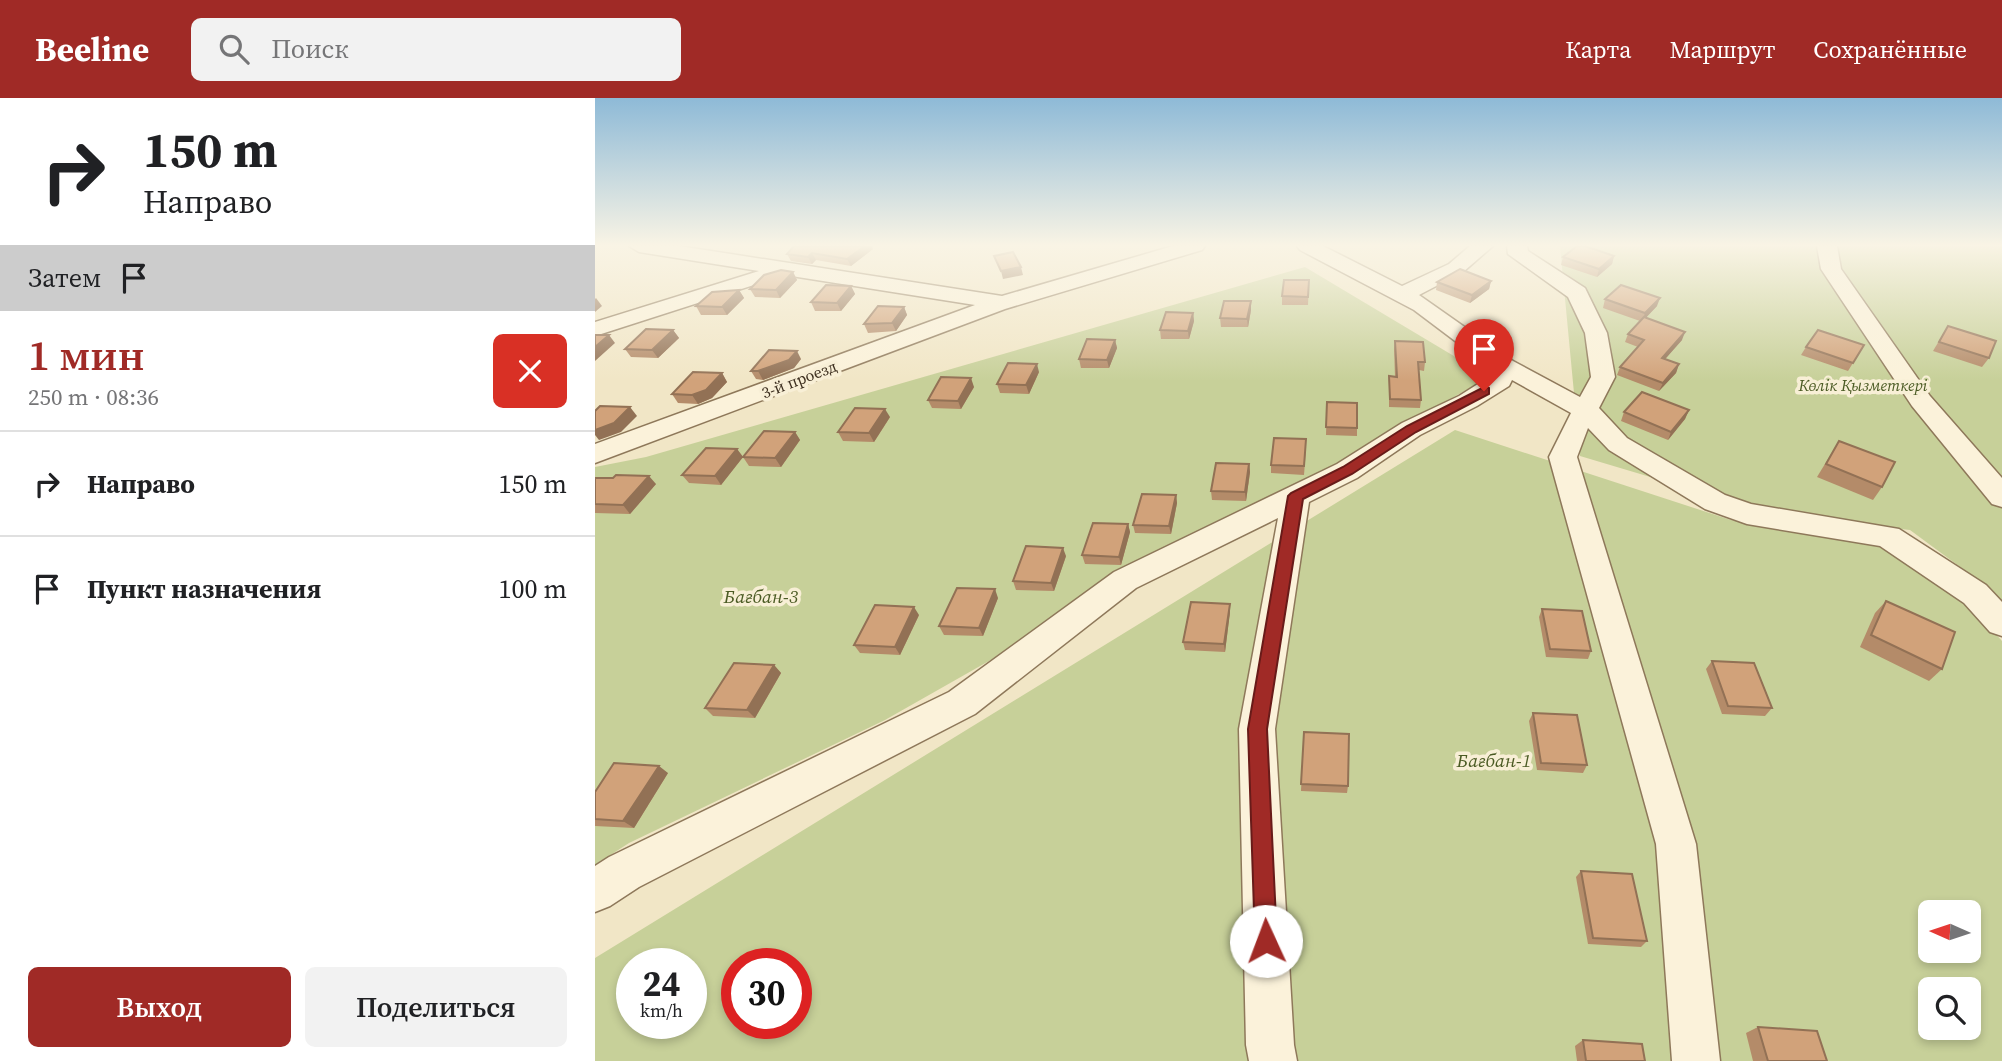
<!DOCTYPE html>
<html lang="ru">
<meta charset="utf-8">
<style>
:root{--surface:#fff;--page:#f2f2f2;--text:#202124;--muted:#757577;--line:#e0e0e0;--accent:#a02a26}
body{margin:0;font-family:"Source Serif 4",serif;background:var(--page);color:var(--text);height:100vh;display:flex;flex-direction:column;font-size:26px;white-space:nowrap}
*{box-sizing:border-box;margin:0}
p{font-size:23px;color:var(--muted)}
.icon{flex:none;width:38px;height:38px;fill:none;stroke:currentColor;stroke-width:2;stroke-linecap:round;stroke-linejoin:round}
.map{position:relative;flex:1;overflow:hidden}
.drawer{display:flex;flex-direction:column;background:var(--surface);width:595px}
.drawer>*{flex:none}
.top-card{background:#fff;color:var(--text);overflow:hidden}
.needle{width:46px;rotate:273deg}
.controls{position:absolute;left:1323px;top:802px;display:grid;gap:14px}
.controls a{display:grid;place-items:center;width:63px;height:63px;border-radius:10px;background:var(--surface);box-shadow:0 4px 10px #0003;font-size:35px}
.speed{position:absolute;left:21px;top:850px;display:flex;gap:14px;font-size:35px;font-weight:700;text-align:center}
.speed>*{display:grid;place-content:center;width:91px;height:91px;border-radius:50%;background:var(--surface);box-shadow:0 4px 10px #0003;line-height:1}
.speed small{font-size:18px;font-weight:400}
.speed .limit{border:10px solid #d22;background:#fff;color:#111}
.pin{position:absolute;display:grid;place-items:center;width:60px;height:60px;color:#fff;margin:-72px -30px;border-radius:50% 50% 50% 0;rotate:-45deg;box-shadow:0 0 7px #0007}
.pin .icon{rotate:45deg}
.me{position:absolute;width:77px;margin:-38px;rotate:358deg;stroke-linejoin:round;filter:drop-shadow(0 0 5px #0008)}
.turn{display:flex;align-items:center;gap:24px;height:147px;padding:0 28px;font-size:32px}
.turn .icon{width:91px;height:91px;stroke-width:2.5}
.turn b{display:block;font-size:49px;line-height:60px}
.then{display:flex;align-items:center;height:66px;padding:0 28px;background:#0003;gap:14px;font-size:26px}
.round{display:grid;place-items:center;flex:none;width:74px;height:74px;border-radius:10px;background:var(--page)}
.head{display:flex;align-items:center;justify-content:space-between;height:119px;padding:0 28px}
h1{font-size:42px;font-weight:600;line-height:52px;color:var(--accent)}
.button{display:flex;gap:14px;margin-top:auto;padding:14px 28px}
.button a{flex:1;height:80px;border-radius:10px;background:var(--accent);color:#fff;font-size:28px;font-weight:600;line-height:80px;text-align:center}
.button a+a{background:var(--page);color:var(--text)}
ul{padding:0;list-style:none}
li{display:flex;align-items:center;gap:21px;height:105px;padding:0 28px;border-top:2px solid var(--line)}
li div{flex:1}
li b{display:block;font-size:26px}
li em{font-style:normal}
header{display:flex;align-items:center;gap:42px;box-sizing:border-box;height:98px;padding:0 35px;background:var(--accent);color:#fff}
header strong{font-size:33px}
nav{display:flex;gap:38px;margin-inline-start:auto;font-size:24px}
.search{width:490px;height:63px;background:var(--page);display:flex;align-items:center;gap:18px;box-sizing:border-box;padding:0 24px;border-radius:10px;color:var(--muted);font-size:26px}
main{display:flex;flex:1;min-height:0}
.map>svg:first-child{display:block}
.green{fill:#c7d099;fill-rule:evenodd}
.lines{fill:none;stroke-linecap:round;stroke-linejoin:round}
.minor-casing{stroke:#8e785a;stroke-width:3}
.minor{fill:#fbf2da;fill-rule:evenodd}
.wall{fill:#b48b69}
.shaded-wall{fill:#927155}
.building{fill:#d1a27a;stroke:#927155;stroke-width:2}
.route{fill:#a02a26;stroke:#681b19;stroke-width:2}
.labels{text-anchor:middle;stroke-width:7;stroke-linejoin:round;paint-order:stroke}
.far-street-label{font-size:16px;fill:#3d2f1f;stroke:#f8efd6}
.far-park-label{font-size:16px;font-style:italic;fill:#4b5b24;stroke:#f8efd6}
.park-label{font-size:19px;font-style:italic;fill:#4b5b24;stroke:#f8efd6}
</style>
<header>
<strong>Beeline</strong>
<div class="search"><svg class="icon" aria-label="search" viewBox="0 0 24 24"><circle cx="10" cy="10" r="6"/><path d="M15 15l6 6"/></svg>Поиск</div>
<nav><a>Карта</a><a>Маршрут</a><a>Сохранённые</a></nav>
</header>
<main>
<section class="drawer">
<div class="top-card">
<div class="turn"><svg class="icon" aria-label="right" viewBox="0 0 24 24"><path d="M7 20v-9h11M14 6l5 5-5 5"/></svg><div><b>150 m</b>Направо</div></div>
<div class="then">Затем<svg class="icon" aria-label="arrive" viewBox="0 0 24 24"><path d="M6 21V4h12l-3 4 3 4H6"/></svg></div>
</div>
<div class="head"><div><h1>1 мин</h1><p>250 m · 08:36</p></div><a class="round" style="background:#d93025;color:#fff"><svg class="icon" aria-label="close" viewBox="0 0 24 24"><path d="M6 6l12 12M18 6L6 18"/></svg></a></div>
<ul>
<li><svg class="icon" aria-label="right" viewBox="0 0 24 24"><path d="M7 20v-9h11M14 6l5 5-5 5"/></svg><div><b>Направо</b></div><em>150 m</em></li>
<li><svg class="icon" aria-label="arrive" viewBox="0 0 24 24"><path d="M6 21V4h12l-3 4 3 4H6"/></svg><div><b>Пункт назначения</b></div><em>100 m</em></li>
</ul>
<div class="button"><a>Выход</a><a>Поделиться</a></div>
</section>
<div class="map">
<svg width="1407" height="963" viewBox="0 0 1407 963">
<rect width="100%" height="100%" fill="#f1e6c6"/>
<g class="green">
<path d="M965 148H1407V504L1395 491 1315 432 1215 421 1129 401 985 358Z"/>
<path d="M710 169 894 279 290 622 34 745 0 767V369L51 359Z"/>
<path d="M860 332 1136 422 1288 446 1371 503 1407 543V963H0V860ZM1335 814H1374V852H1335ZM37 866H96V926H37ZM142 866H201V926H142ZM1335 891H1374V929H1335Z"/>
</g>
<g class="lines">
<defs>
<g id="minor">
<path d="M34 148H84L407 198 578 148H610L607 152 410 211 0 365V346L380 207 190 177 0 238V224L164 173 44 154Z"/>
<path d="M702 148H728L807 188 854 166 875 148H898L868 174 824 197 918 263 985 299 996 279 990 235 973 199 913 156 912 148H932L933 153 990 190 1012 235 1020 279 1004 310 1032 340 1130 397 1156 406 1304 431 1391 487 1407 504V538L1395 534 1369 505 1285 448 1152 426 1110 411 1014 352 993 330 982 359 1101 746 1125 963H1077L1061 746 954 359 976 315 917 282 914 288 882 308 825 337 762 380 714 404 680 631 699 947 702 963H654L651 947 644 631 683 420 541 490 380 616 44 789 15 808 0 814V768L14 759 354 594 519 474 742 366 807 325 864 298 894 279 896 270 819 212 705 152Z"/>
<path d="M1222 148H1242L1246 171 1335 298 1407 380V409L1397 406 1317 308 1226 171Z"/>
</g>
</defs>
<use href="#minor" class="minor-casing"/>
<use href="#minor" class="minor"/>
</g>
<g class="wall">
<path d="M278 151 256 168 221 162 217 166 196 163 192 156Z"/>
<path d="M1019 158 1017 166 1002 179 966 167 968 159Z"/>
<path d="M198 174 202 182 185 200 160 199 155 191Z"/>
<path d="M714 182 713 207H687V198Z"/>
<path d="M896 183 894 191 875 205 841 192 842 184Z"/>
<path d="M256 188 260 196 246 213H220L216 204Z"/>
<path d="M144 192 149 200 132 217H106L101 208Z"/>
<path d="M1010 201 1062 208 1050 220 1087 242 1070 261 1084 266 1081 275 1064 293 1022 277 1025 269 1043 249 1030 244 1033 236 1045 223 1008 210Z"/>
<path d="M656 203V212L653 229H626L625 220Z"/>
<path d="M309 209 312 217 301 233 273 235 269 226Z"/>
<path d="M598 215 599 223 594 241H566L565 232Z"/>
<path d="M1353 228 1394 260 1387 269 1338 253Z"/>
<path d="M78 232 84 240 63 260 36 259 30 251Z"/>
<path d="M520 242 522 250 514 270H486L484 261Z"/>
<path d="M800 243 830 264 829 273 824 272 826 302 825 310 794 309V278L800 279 799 251Z"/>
<path d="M1269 247 1253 273 1206 257 1211 249Z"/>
<path d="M206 261 199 270 168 282 161 281 156 273Z"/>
<path d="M444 274 434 296 405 295 402 286Z"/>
<path d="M127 275 132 284 117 300 103 306 83 305 77 296Z"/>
<path d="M379 289 366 311 337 310 333 302Z"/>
<path d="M732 304 762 330V338L731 337Z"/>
<path d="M1094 312 1090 321 1073 342 1026 323 1029 314Z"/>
<path d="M295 319 279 344 248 343 243 334Z"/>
<path d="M200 334 205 342 186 369 154 368 148 359Z"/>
<path d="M1244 343 1287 389 1278 402 1222 379Z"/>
<path d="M711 350 709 377 676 375V367Z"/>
<path d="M142 351 148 359 126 387 94 385 87 377Z"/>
<path d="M654 366 655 374 651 403 617 402 616 393Z"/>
<path d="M0 380 61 386 35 416 0 415Z"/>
<path d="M581 397 582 405 576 436 540 435 538 427Z"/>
<path d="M533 426 535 434 526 467 490 466 487 457Z"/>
<path d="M471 458 459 493 421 492 418 483Z"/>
<path d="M403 500 388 538 349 537 344 528Z"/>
<path d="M1291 503 1347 571 1334 583 1265 549 1280 515Z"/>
<path d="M947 511 996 553 993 561 951 559 944 519Z"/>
<path d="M635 514 630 554 590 552 588 544Z"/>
<path d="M324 517 305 557 265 555 259 547Z"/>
<path d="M1117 563 1177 610 1170 618 1127 616 1111 571Z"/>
<path d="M179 567 186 575 160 620 118 618 110 610Z"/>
<path d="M938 615 992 667 988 675 942 672 934 623Z"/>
<path d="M709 634 753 688 752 695 706 693Z"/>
<path d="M73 675 39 730 0 728V694Z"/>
<path d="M986 773 1052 843 1046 849 993 846 981 779Z"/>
<path d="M1163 929 1232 963H1158L1151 935Z"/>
<path d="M988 942 1050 963H982L980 948Z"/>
</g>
<g class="shaded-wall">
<path d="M270 148H277L278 151 256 168 252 161Z"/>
<path d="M217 155 221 162 217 166 213 159Z"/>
<path d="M1019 158 1017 166 1002 179 1004 171Z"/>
<path d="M426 169 428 177 408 181 406 173Z"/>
<path d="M198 174 202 182 185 200 181 192Z"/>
<path d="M896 183 894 191 875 205 877 197Z"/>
<path d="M256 188 260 196 246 213 242 205Z"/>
<path d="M144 192 149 200 132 217 127 209Z"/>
<path d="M1 200 7 208 0 214V201Z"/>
<path d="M1065 200 1062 208 1047 224 1050 215Z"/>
<path d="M656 203V212L653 229 652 221Z"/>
<path d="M309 209 312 217 301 233 297 225Z"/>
<path d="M598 215 599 223 594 241 593 233Z"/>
<path d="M78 232 84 240 63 260 57 252Z"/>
<path d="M1090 234 1087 242 1064 268 1067 260Z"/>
<path d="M14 237 20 245 0 263V249Z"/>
<path d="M520 242 522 250 514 270 512 262Z"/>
<path d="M202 253 206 261 199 270 168 282 163 273Z"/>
<path d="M442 266 444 274 434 296 431 287Z"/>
<path d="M1084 266 1081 275 1064 293 1068 285Z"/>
<path d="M127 275 132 284 117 300 103 306 97 297Z"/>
<path d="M376 280 379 289 366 311 363 303Z"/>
<path d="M35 309 42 318 26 334 4 342 0 337V332Z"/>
<path d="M290 311 295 319 279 344 274 335Z"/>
<path d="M1094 312 1090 321 1073 342 1076 334Z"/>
<path d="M200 334 205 342 186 369 180 360Z"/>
<path d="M142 351 148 359 126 387 120 378Z"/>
<path d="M654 366 655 374 651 403 650 394Z"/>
<path d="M54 378 61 386 35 416 28 407Z"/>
<path d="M581 397 582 405 576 436 574 428Z"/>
<path d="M533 426 535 434 526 467 524 459Z"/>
<path d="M468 450 471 458 459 493 456 485Z"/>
<path d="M400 491 403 500 388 538 384 530Z"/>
<path d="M635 506V514L630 554 629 546Z"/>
<path d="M319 509 324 517 305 557 300 549Z"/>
<path d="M179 567 186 575 160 620 152 612Z"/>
<path d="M64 668 73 675 39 730 28 723Z"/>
</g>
<g class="building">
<path d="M199 148H270L252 161 217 155 213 159 192 156Z"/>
<path d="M982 148H990L1019 158 1004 171 968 159Z"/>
<path d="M418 154 426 169 406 173 399 158Z"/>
<path d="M865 171 896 183 877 197 842 184Z"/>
<path d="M186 172 198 174 181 192 155 191 169 177Z"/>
<path d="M689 182H714L713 199 687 198Z"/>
<path d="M231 187 256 188 242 205 216 204Z"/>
<path d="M1026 187 1065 200 1050 215 1010 201Z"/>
<path d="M144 192 127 209 101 208 117 194Z"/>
<path d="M629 203H656L652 221 625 220Z"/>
<path d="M283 208 309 209 297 225 269 226Z"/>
<path d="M571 214 598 215 593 233 565 232Z"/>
<path d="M1049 219 1090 234 1067 260 1084 266 1068 285 1025 269 1049 242 1033 236Z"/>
<path d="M1353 228 1401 243 1394 260 1344 244Z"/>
<path d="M51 231 78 232 57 252 30 251Z"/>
<path d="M1223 232 1269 247 1258 265 1211 249Z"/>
<path d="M0 237H14L0 249Z"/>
<path d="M492 241 520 242 512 262 484 261Z"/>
<path d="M800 243 828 244 830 264H823L826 302 795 301 794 278 802 279Z"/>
<path d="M174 252 202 253 194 262 163 273H156Z"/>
<path d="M413 265 442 266 431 287 402 286Z"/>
<path d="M98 274 127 275 111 292 97 297 77 296Z"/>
<path d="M346 279 376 280 363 303 333 302Z"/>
<path d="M1047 294 1094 312 1076 334 1029 314Z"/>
<path d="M732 304 762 305V330L731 329Z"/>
<path d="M5 308 35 309 19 325 0 332V313Z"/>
<path d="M260 310 290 311 274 335 243 334Z"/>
<path d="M169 333 200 334 180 360 148 359Z"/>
<path d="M679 340 711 341 709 368 676 367Z"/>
<path d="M1244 343 1300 364 1287 389 1231 366Z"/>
<path d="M111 350 142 351 120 378 87 377Z"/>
<path d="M621 365 654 366 650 394 616 393Z"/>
<path d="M21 377 54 378 28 407 0 406V380H18Z"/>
<path d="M547 396 581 397 574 428 538 427Z"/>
<path d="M498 425 533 426 524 459 487 457Z"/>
<path d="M431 448 468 450 456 485 418 483Z"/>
<path d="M362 490 400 491 384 530 344 528Z"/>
<path d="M1291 503 1360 534 1347 571 1276 537Z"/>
<path d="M596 504 635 506 629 546 588 544Z"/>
<path d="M280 507 319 509 300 549 259 547Z"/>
<path d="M947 511 987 513 996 553 955 551Z"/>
<path d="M1117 563 1159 565 1177 610 1133 608Z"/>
<path d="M139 565 179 567 152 612 110 610Z"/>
<path d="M938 615 982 617 992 667 946 665Z"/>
<path d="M709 634 754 636 753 688 706 686Z"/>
<path d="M19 665 64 668 28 723 0 721V694Z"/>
<path d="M986 773 1037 776 1052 843 998 840Z"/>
<path d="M1163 929 1222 933 1232 963H1173Z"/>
<path d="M988 942 1047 946 1050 963H991Z"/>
</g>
<linearGradient id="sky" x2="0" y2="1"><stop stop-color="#8ebad7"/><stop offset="0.52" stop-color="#f9f4e5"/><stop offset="1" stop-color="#f9f4e5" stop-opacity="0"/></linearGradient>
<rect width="1407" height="283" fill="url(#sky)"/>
<path class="route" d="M889 289 894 290V296L821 334 757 376 708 401 672 631 682 843 679 851 671 854 663 851 660 843 653 631 693 398 696 395 748 369 812 328Z"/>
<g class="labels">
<g class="far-street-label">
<text transform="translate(204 281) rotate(-21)" y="6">3-й проезд</text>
</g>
<g class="far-park-label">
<text x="1268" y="293">Көлік Қызметкері</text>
</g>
<g class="park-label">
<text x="166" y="505">Бағбан-3</text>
<text x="899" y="669">Бағбан-1</text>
</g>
</g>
</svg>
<div class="controls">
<a><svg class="needle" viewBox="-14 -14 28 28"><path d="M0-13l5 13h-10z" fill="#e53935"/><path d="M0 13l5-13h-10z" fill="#757577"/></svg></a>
<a><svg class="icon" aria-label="search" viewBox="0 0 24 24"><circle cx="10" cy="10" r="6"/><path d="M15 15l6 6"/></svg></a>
</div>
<div class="speed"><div>24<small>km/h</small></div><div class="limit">30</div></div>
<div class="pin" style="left:889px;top:293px;background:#d93025"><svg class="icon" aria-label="arrive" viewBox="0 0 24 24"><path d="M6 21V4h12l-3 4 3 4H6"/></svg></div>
<svg class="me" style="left:671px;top:843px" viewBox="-20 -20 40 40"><circle r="19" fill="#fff"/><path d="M0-13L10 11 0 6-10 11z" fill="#a02a26"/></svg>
</div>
</main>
